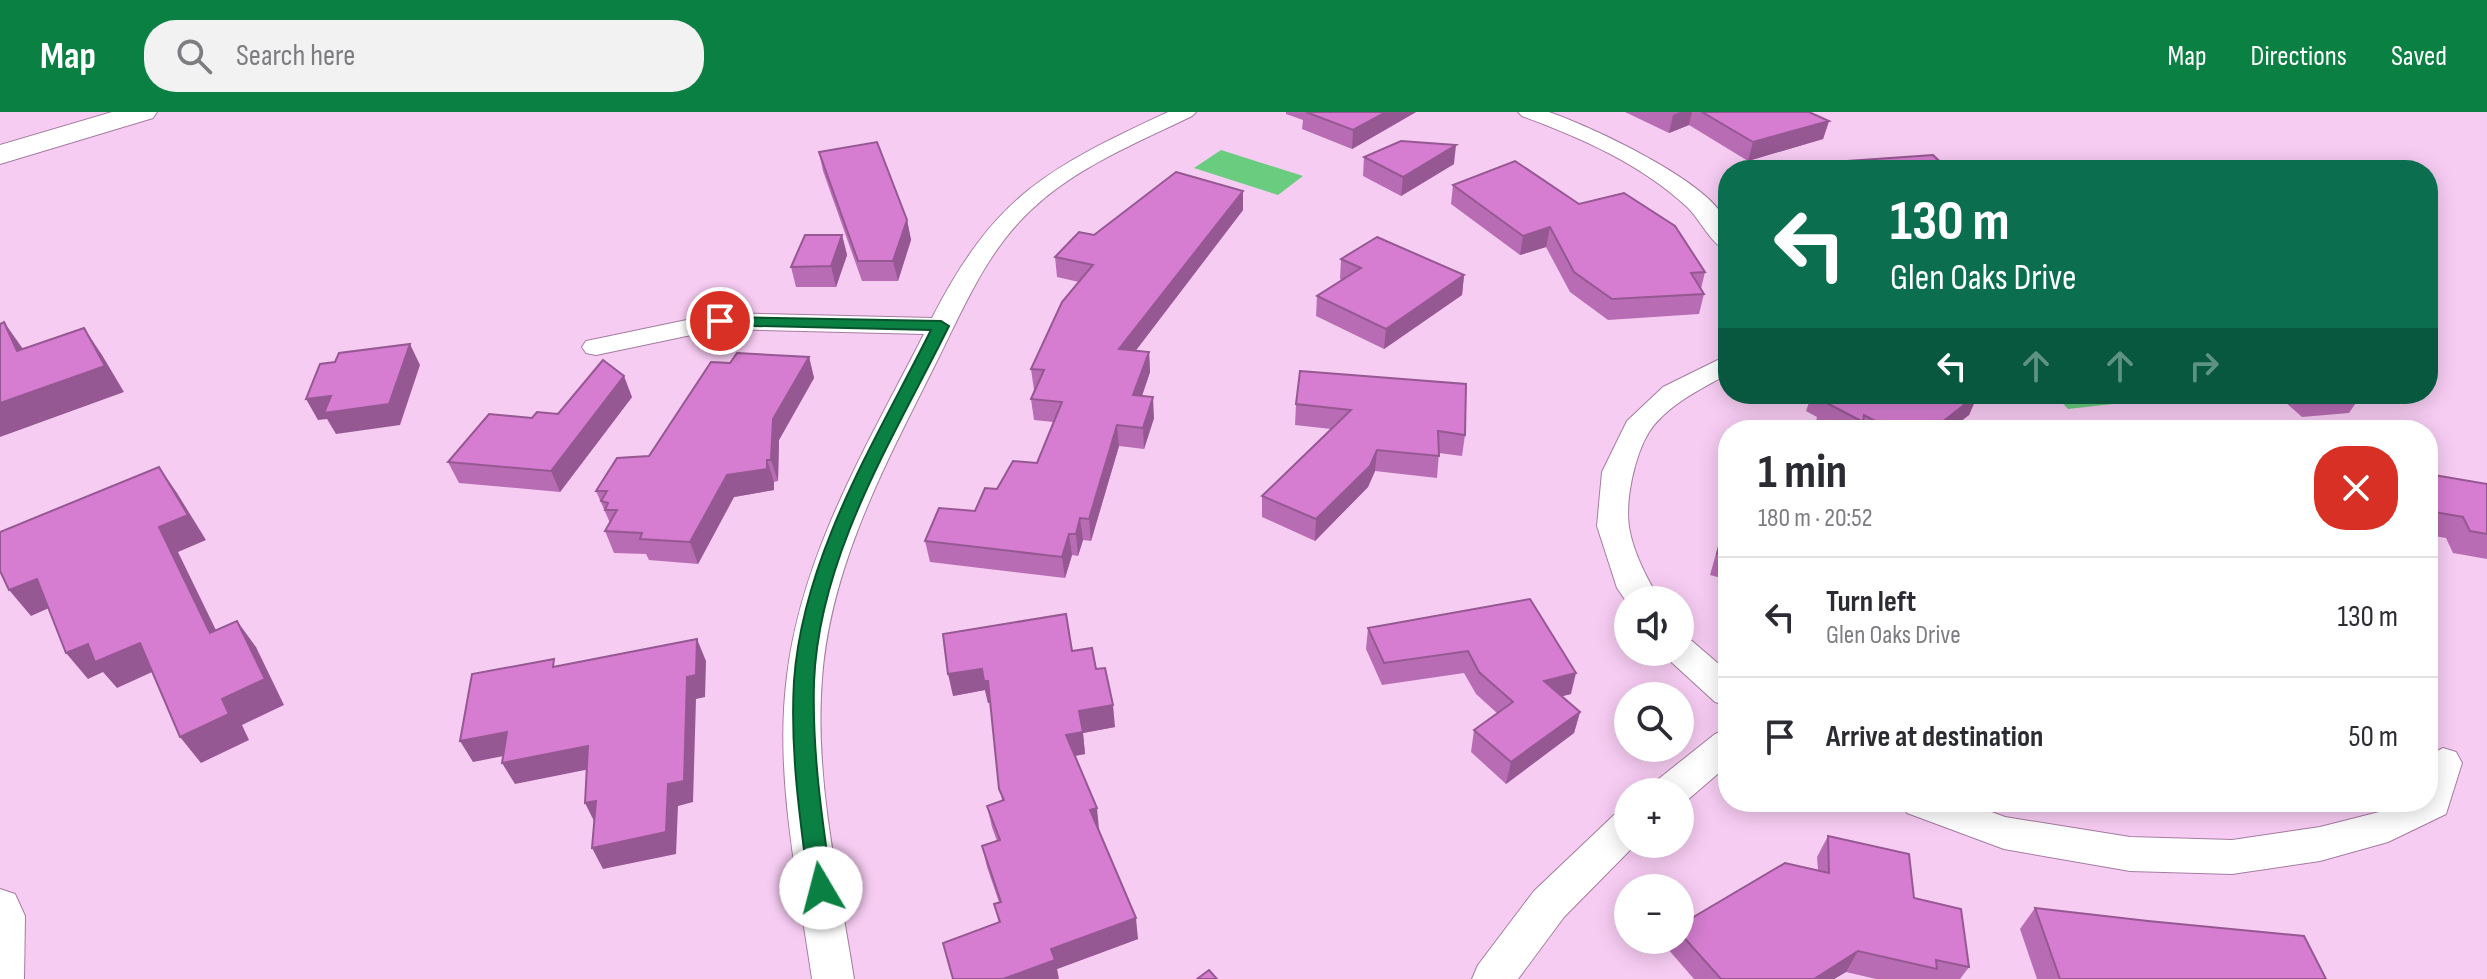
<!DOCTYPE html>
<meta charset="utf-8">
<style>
:root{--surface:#fff;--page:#f2f2f3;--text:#2b2b33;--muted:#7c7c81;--line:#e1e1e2;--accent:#0b8043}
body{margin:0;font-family:"Sofia Sans Condensed",sans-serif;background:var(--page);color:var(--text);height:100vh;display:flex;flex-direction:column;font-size:30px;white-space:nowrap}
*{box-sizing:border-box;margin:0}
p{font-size:26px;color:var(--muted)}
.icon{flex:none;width:44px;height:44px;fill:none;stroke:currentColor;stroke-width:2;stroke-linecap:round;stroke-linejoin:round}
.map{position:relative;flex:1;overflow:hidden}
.side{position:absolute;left:1718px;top:308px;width:720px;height:392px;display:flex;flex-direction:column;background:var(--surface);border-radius:32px;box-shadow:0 4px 20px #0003}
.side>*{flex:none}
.hud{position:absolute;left:1718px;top:48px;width:720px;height:244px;border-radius:32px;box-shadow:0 4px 20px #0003;background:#0b6e4f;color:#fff;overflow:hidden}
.tools{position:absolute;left:1614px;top:474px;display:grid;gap:16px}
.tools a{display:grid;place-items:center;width:80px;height:80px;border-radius:50%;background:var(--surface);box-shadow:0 4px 20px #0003;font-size:40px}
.pin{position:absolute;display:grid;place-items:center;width:68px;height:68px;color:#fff;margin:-34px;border:4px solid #fff;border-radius:50%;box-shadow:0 2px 8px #0007}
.me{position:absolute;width:88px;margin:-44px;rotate:352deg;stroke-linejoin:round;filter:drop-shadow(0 0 6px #0008)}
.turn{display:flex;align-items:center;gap:28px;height:168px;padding:0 40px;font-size:36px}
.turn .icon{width:104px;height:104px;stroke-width:2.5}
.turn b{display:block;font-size:56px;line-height:68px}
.lanes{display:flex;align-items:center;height:76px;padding:0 40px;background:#0003;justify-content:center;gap:40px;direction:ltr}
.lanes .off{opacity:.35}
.round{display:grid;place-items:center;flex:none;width:84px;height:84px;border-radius:32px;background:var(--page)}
.summary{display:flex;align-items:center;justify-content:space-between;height:136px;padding:0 40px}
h1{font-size:48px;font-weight:700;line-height:60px}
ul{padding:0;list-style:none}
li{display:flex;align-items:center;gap:24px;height:120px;padding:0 40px;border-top:2px solid var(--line)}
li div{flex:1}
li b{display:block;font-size:30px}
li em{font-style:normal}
header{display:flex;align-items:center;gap:48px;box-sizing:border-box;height:112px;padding:0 40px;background:var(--accent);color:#fff}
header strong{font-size:38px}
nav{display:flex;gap:44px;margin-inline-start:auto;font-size:28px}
.search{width:560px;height:72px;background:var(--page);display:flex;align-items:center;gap:20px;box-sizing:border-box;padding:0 28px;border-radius:32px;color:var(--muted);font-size:30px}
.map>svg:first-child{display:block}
.green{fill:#69cc7e}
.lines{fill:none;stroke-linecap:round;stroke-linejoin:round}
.minor-casing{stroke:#a47da0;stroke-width:2}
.secondary-casing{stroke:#a47da0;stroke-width:2}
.minor{fill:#fff;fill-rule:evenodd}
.secondary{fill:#fff;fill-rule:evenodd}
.wall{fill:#b86cb4}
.shaded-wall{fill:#965892}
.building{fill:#d67dd1;stroke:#965892;stroke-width:2}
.route{fill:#0b8043;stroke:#07532c;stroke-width:2}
</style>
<header>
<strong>Map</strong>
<div class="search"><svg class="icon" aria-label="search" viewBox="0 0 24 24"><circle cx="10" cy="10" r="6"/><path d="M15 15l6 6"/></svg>Search here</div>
<nav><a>Map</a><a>Directions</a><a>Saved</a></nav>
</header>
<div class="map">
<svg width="2487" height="867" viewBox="0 0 2487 867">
<rect width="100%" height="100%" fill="#f7ccf3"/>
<g class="green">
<path d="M1221 38 1303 64 1278 83 1194 56Z"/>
<path d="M2054 282H2181L2184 284 2068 297Z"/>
</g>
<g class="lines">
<defs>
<g id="minor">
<path d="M1168 0H1196L1192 4C1137 31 1076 55 1031 98 986 140 963 197 936 251 886 351 830 454 822 567 814 668 839 769 854 867H812C798 768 774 664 787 564 802 440 868 332 924 222L720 217 596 243 586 241 582 235 586 229 596 227 720 201 932 206C995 83 1048 56 1168 0Z"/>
<path d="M1518 0H1549L1560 4C1598 19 1716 72 1728 114 1730 120 1728 131 1728 138 1711 134 1700 106 1686 94 1639 51 1581 26 1522 4Z"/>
<path d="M1728 243V262C1701 277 1667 293 1649 320 1635 343 1625 387 1629 415 1633 440 1647 467 1660 488H1628V492L1617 476 1597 414 1602 360 1627 309 1663 275Z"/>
<path d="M1680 525 1692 529 1728 560V594L1715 590 1668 547 1664 540H1680Z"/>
<path d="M1728 617V653L1684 691 1680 692V680H1651L1656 669 1715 622Z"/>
<path d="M2443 636 2456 640 2462 651 2446 702 2388 730 2320 749 2232 762 2130 759 2004 737 1907 701 1902 690H1965L2005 705 2130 725 2232 728 2320 715 2379 700 2399 690H2428V644Z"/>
<path d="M1628 699V732H1636L1564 805 1518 867H1472L1478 853 1534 779 1614 703Z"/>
<path d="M0 777 15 782 25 804 24 867H0Z"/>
</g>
<path id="secondary" d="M112 0H157L153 6 0 52V33Z"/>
</defs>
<use href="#minor" class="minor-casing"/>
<use href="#secondary" class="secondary-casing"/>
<use href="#minor" class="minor"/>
<use href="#secondary" class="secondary"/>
</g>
<g class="wall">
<path d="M1286 0H1416L1352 37 1302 17 1303 8 1286 2Z"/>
<path d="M1625 0H1809L1829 9 1823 27 1748 49 1689 13 1669 21Z"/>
<path d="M819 40 907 108 911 128 898 169H862L823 59Z"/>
<path d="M1364 45 1454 52 1401 84 1363 64Z"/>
<path d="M1453 73 1579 92 1705 160 1701 177 1704 182 1699 202 1608 208 1570 180 1546 135 1520 143 1451 92Z"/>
<path d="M1243 98 1136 238 1149 240 1150 260 1142 284 1154 306 1144 337 1119 334 1091 429 1083 428 1078 444 1072 443 1065 466 930 450 925 429 975 399 997 377 1037 351 1053 310 1034 308 1031 287 1034 278 1031 257 1079 170 1057 165 1055 145 1094 123Z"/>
<path d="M842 123 847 143 836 175H796L791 155Z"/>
<path d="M1341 147 1464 163 1462 183 1384 237 1316 204 1317 184 1342 168 1340 167Z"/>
<path d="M809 245 814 266 779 328 778 369 774 370V378L734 385 698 452 649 448 646 442 614 441 605 419 610 411 596 379 649 344 730 251Z"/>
<path d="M1300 259 1465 323 1462 344 1439 341 1437 366 1375 359 1368 375 1315 429 1262 405V384L1331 317 1295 313 1296 292Z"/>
<path d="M1812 282H1978L1969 303 1949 318H1831L1816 310 1817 305 1806 299Z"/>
<path d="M2276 282H2362L2349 301 2302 305Z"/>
<path d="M632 285 560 380 459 371 448 350 532 306Z"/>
<path d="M2428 362 2487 372V447L2453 441 2446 426 2428 423Z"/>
<path d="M1728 366V392L1721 390Z"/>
<path d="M1728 399V468L1710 463Z"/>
<path d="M1530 487 1571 582 1562 584 1580 600 1574 621 1506 672 1471 640 1474 618 1497 601 1476 582 1464 561 1382 573 1366 537 1368 516Z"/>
<path d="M1072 539 1096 557 1115 615 1083 621 1085 642 1074 644 1099 717 1138 827 1057 857 999 811 994 792 999 790 987 755 982 734 997 729 992 715 987 694 1002 689 990 591H988L985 578 953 584Z"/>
<path d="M1828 724 1914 786 1969 855 1960 867H1876L1846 860 1834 867H1694L1667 836 1670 828H1680V813L1818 758 1817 745Z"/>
<path d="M2035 796 2326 867H2037L2020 817Z"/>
</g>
<g class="shaded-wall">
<path d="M1386 0H1416L1352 37 1353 18Z"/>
<path d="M1680 0H1692L1689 13 1669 21 1673 3Z"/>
<path d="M1829 9 1823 27 1748 49 1753 30Z"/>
<path d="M1456 33 1454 52 1401 84 1403 65Z"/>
<path d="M1243 79V98L1121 258 1119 237Z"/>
<path d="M907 108 911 128 898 169 893 149Z"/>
<path d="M1550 115 1546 135 1520 143 1523 124Z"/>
<path d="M842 123 847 143 836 175 831 154Z"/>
<path d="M1464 163 1462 183 1384 237 1386 217Z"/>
<path d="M4 210 23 237 17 239Z"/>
<path d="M84 216 102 243 124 280 0 325V291Z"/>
<path d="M410 232 420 253 400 313 336 322 327 307 318 308 306 287 331 284Z"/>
<path d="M1149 240 1150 260 1135 304 1133 283Z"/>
<path d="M809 245 814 266 779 328 778 369 771 348 773 307Z"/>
<path d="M624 264 632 285 560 380 551 359Z"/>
<path d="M1978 282 1969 303 1949 318H1932Z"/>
<path d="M1153 285 1154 306 1144 337 1143 316Z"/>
<path d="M1117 313 1119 334 1091 429 1089 407Z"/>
<path d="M1377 338 1375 359 1368 375 1315 429 1316 407Z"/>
<path d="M767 348 774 370V378L734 385 698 452 690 430 727 363Z"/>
<path d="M159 355 177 381 206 428 178 440 230 547 210 521 159 415Z"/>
<path d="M1080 406 1083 428 1078 444 1076 422Z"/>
<path d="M1069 422 1072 443 1065 466 1062 445Z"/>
<path d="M37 467 58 492 31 504 9 478Z"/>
<path d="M237 509 256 535 284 593 242 613 249 628 201 651 180 625 222 587Z"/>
<path d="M697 527 706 549 705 585 696 587 693 690 678 694 676 742 603 757 592 736 668 672 687 565Z"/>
<path d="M140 531 161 556 117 576 103 560 88 567 66 541 88 532Z"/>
<path d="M982 557 988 569 992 590 988 591 985 578 953 584 948 562Z"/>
<path d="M1576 561 1571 582 1539 590 1544 569Z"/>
<path d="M1113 593 1115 615 1083 621 1085 642 1069 645 1066 623 1079 599Z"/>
<path d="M1580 600 1574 621 1506 672 1511 650Z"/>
<path d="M507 620 519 641 473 650 460 629Z"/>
<path d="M588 634 600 655 515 672 502 651Z"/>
<path d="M596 689V713L585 691Z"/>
<path d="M1097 696 1099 717 1093 719 1090 698Z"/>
<path d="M1136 806 1138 827 1057 857 1059 867H1003L1051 837Z"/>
<path d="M1858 839 1846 860 1834 867H1814Z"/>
</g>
<g class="building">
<path d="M1306 0H1386L1353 18Z"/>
<path d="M1702 0H1809L1829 9 1753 30Z"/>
<path d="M1401 29 1456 33 1403 65 1364 45Z"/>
<path d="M877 30 907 108 893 149H858L819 40Z"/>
<path d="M1933 43 1949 58H1778L1774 54Z"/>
<path d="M1515 49 1579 92 1624 81 1675 114 1705 160 1691 161 1704 182 1612 187 1574 160 1550 115 1523 124 1453 73Z"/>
<path d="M1176 60 1243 79 1119 237 1149 240 1133 283 1153 285 1143 316 1117 313 1089 407 1080 406 1076 422H1069L1062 445 925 429 939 396 975 399 985 376 997 377 1013 349 1037 351 1062 290 1031 287 1044 258 1031 257 1062 190 1093 153 1055 145 1079 120 1094 123Z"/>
<path d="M805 123H842L831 154 791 155Z"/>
<path d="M1377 125 1464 163 1386 217 1317 184 1361 156 1341 147Z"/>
<path d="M4 210 17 239 84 216 105 254 0 291V212Z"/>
<path d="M410 232 389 292 324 301 331 284 306 287 320 252 335 250 339 241Z"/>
<path d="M737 241 809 245 773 307 771 348H767V357L727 363 690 430 640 427 642 421 605 419 617 398H605L608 391 601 389 607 379H596L617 346 649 344 711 250 730 251Z"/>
<path d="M603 248 624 264 551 359 448 350 489 302 532 306 537 300 558 302Z"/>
<path d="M1300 259 1466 272 1465 323 1438 319 1439 344 1377 338 1370 354 1316 407 1262 384 1351 298 1296 292Z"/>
<path d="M1822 282H1978L1932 318H1892L1864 303 1863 310 1823 289 1828 285Z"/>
<path d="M2314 282H2338L2316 284Z"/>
<path d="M159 355 188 403 159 415 210 521 237 509 265 567 222 587 229 602 180 625 140 531 95 550 88 532 66 541 37 467 9 478 0 459V420Z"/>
<path d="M2428 362 2487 372V422L2470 419 2463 405 2428 399Z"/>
<path d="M1728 403V445L1717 442Z"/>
<path d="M1530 487 1576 561 1544 569 1580 600 1511 650 1474 618 1513 590 1479 560 1468 539 1384 551 1368 516Z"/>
<path d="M1066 502 1072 539 1092 536 1096 557 1105 556 1113 593 1079 599 1083 620 1066 623 1097 696 1090 698 1136 806 1051 837 1055 848 1003 867H953L943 831 1000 810 994 792 1001 790 982 734 1000 728 987 694 1004 688 999 677 988 569H984L982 557 948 562 943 522Z"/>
<path d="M697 527 696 563 687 565 684 669 668 672 666 720 592 736 596 689 585 691 588 634 502 651 507 620 460 629 472 562 554 547 553 555Z"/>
<path d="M1828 724 1909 742 1914 786 1961 797 1969 855 1936 848 1937 857 1858 839 1814 867H1721L1680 821V813L1785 751 1829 761Z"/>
<path d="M2035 796 2148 809 2304 824 2326 867H2060Z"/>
<path d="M1209 858 1217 867H1197Z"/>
</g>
<path class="route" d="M720 205 941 209 949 214C894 325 819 443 814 570 812 640 822 707 832 776L829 783 821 786 812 783 809 776C800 707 790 639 794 569 803 443 876 328 931 218L714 213V206Z"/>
</svg>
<div class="tools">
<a><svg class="icon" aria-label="sound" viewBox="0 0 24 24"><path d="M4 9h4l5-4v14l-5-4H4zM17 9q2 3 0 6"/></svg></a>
<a><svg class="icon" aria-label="search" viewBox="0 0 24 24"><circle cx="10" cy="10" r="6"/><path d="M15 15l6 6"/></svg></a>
<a>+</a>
<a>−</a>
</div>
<div class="pin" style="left:720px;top:209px;background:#d93025"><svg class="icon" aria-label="arrive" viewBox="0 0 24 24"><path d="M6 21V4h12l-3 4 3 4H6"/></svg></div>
<svg class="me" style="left:821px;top:776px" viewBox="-20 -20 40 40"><circle r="19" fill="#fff"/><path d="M0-13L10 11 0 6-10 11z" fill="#0b8043"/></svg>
<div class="hud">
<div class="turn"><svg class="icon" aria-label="left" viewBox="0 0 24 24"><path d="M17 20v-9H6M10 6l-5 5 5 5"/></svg><div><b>130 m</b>Glen Oaks Drive</div></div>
<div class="lanes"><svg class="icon" aria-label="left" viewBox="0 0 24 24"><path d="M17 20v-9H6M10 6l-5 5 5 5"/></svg><svg class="icon off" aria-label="ahead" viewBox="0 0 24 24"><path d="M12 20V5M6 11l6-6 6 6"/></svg><svg class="icon off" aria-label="ahead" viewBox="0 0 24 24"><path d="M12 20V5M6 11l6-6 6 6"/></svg><svg class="icon off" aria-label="right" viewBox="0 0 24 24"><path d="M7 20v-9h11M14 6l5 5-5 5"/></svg></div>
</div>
<section class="side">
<div class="summary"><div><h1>1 min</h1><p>180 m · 20:52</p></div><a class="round" style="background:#d93025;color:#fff"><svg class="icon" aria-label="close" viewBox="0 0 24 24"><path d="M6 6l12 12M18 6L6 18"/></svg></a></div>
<ul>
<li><svg class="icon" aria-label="left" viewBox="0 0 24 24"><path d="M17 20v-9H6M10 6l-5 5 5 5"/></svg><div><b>Turn left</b><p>Glen Oaks Drive</p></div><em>130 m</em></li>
<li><svg class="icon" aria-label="arrive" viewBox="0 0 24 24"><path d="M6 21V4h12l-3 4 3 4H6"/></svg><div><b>Arrive at destination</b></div><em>50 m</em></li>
</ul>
</section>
</div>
